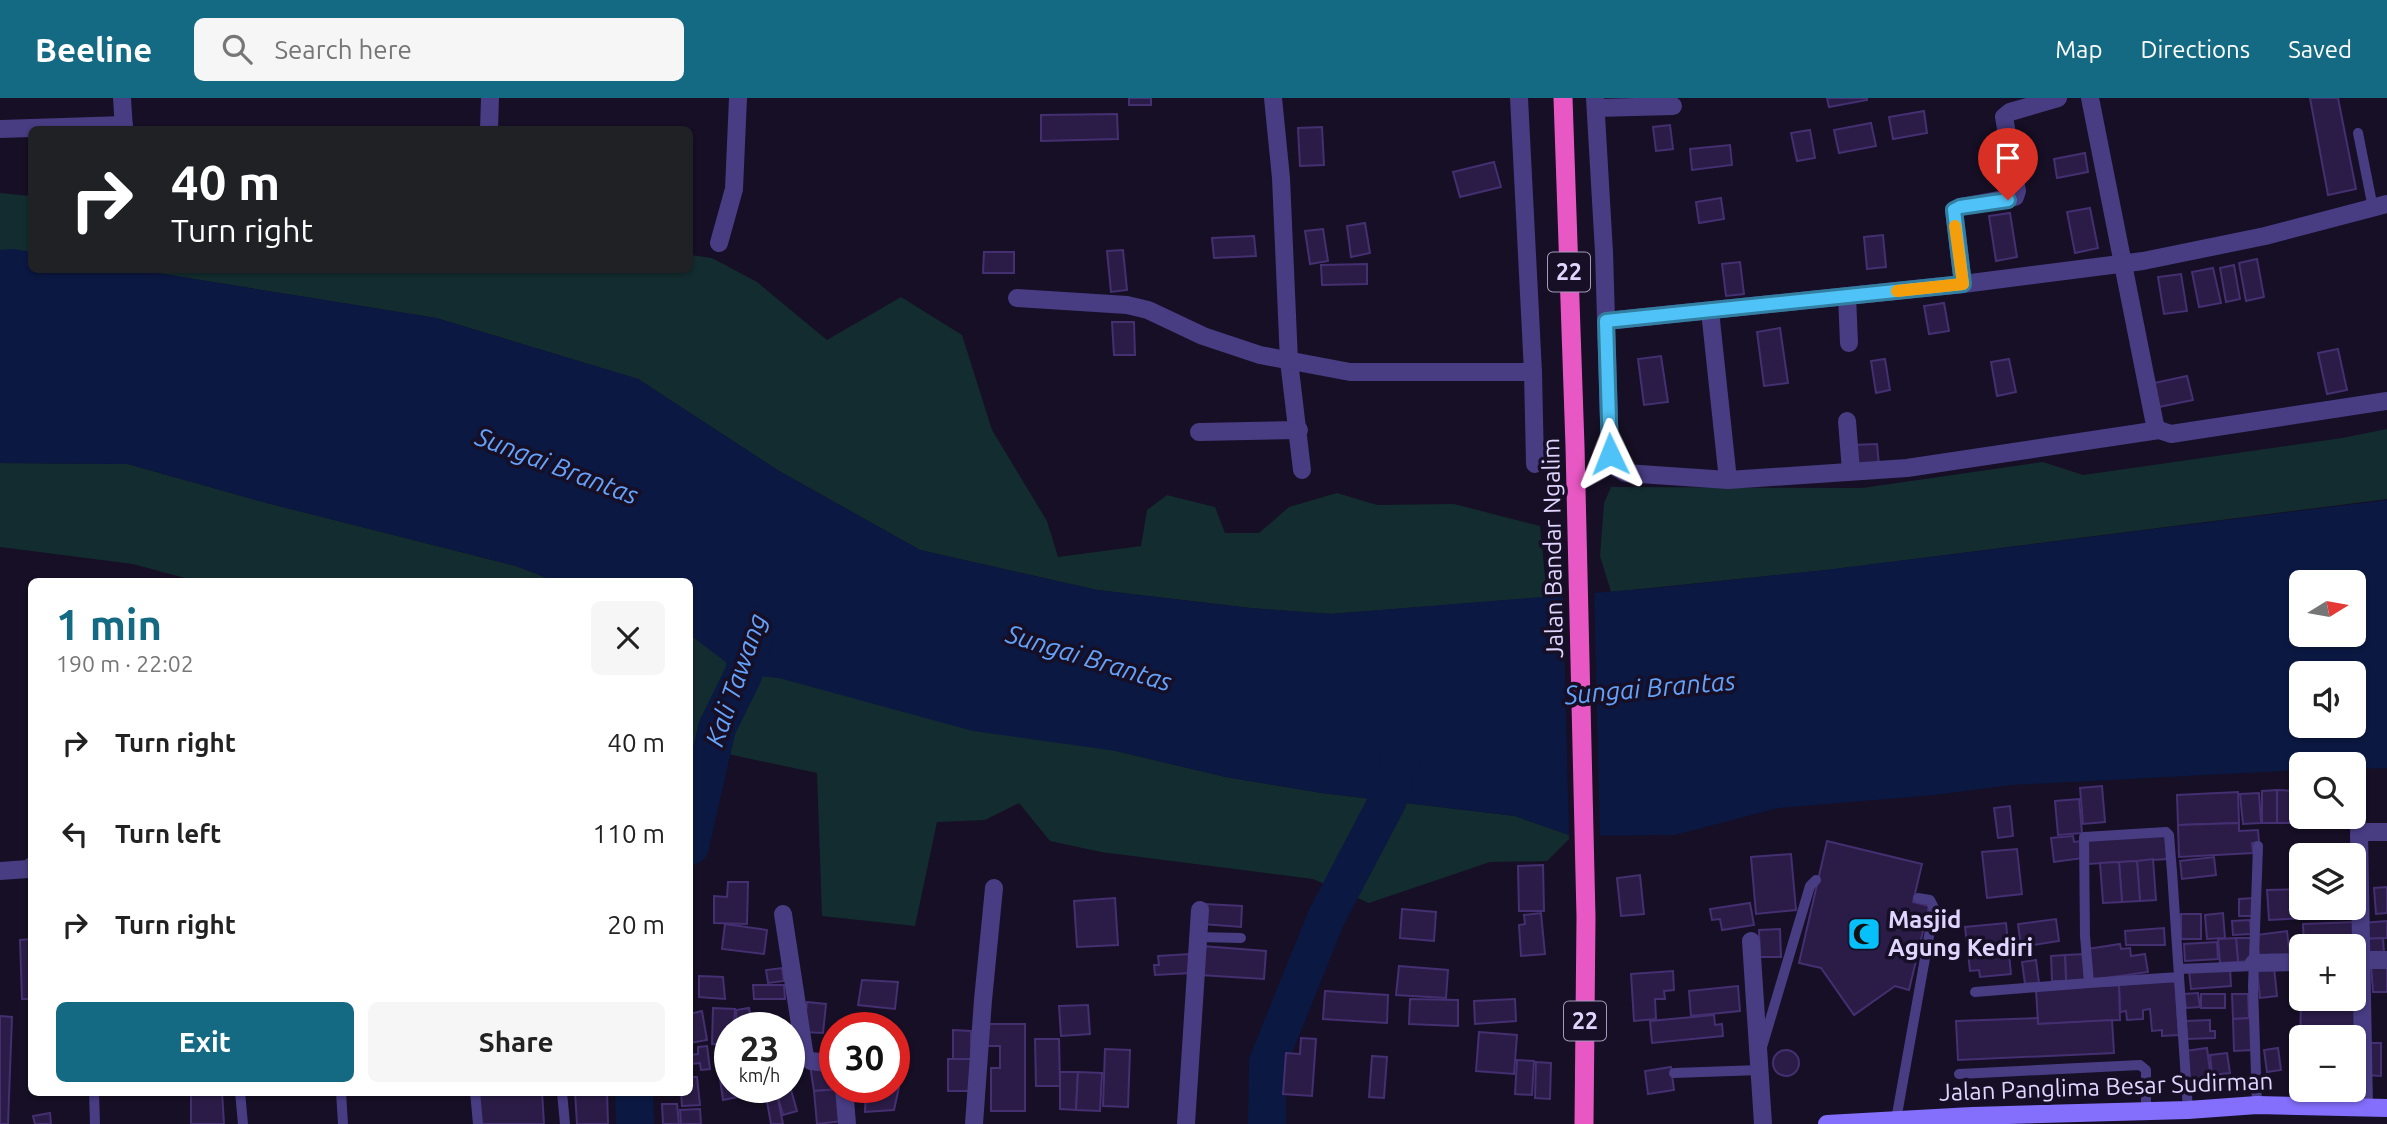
<!DOCTYPE html>
<meta charset="utf-8">
<style>
:root{--surface:#fff;--page:#f6f6f6;--text:#222;--muted:#767676;--accent:#156a83}
body{margin:0;font-family:Ubuntu,sans-serif;background:var(--page);color:var(--text);height:100vh;display:flex;flex-direction:column;font-size:26px;white-space:nowrap}
*{box-sizing:border-box;margin:0}
p{font-size:23px;color:var(--muted)}
.icon{flex:none;width:38px;height:38px;fill:none;stroke:currentColor;stroke-width:2;stroke-linecap:round;stroke-linejoin:round}
.map{position:relative;flex:1;overflow:hidden}
.drawer{position:absolute;left:28px;top:480px;width:665px;height:518px;display:flex;flex-direction:column;background:var(--surface);border-radius:10px;box-shadow:0 2px 5px #0004}
.drawer>*{flex:none}
.hud{position:absolute;left:28px;top:28px;width:665px;height:147px;border-radius:10px;box-shadow:0 2px 5px #0004;background:#202124;color:#fff;overflow:hidden}
.needle{width:46px;rotate:79deg}
.controls{position:absolute;left:2289px;top:472px;display:grid;gap:14px}
.controls a{display:grid;place-items:center;width:77px;height:77px;border-radius:10px;background:var(--surface);box-shadow:0 2px 5px #0004;font-size:35px}
.speed{position:absolute;left:714px;top:914px;display:flex;gap:14px;font-size:35px;font-weight:700;text-align:center}
.speed>*{display:grid;place-content:center;width:91px;height:91px;border-radius:50%;background:var(--surface);box-shadow:0 2px 5px #0004;line-height:1}
.speed small{font-size:18px;font-weight:400}
.speed .limit{border:10px solid #d22;background:#fff;color:#111}
.pin{position:absolute;display:grid;place-items:center;width:60px;height:60px;color:#fff;margin:-72px -30px;border-radius:50% 50% 50% 0;rotate:-45deg;box-shadow:0 0 7px #0007}
.pin .icon{rotate:45deg}
.me{position:absolute;width:77px;margin:-38px;rotate:358deg;stroke-linejoin:round;filter:drop-shadow(0 0 5px #0008)}
.turn{display:flex;align-items:center;gap:24px;height:147px;padding:0 28px;font-size:32px}
.turn .icon{width:91px;height:91px;stroke-width:2.5}
.turn b{display:block;font-size:49px;line-height:60px}
.round{display:grid;place-items:center;flex:none;width:74px;height:74px;border-radius:10px;background:var(--page)}
.head{display:flex;align-items:center;justify-content:space-between;height:119px;padding:0 28px}
h1{font-size:42px;font-weight:700;line-height:52px;color:var(--accent)}
.cta{display:flex;gap:14px;margin-top:auto;padding:14px 28px}
.cta a{flex:1;height:80px;border-radius:10px;background:var(--accent);color:#fff;font-size:28px;font-weight:700;line-height:80px;text-align:center}
.cta a+a{background:var(--page);color:var(--text)}
ul{padding:0;list-style:none}
li{display:flex;align-items:center;gap:21px;height:91px;padding:0 28px}
li div{flex:1}
li b{display:block;font-size:26px}
li em{font-style:normal}
header{display:flex;align-items:center;gap:42px;box-sizing:border-box;height:98px;padding:0 35px;background:var(--accent);color:#fff}
header strong{font-size:33px}
nav{display:flex;gap:38px;margin-inline-start:auto;font-size:24px}
.search{width:490px;height:63px;background:var(--page);display:flex;align-items:center;gap:18px;box-sizing:border-box;padding:0 24px;border-radius:10px;color:var(--muted);font-size:26px}
.map>svg:first-child{display:block}
.green{fill:#132c2f}
.water{fill:#0b1842;fill-rule:evenodd}
.pier{fill:#160f25}
.lines{fill:none;stroke-linecap:round;stroke-linejoin:round}
.river{stroke:#0b1842;stroke-width:38}
.building{fill:#2a1c46;stroke:#442f71;stroke-width:2}
.service{stroke:#483c83;stroke-width:10}
.minor{stroke:#483c83;stroke-width:18}
.secondary{stroke:#846efc;stroke-width:18}
.trunk{stroke:#e858c4;stroke-width:19}
.route-casing{stroke:#337fa1;stroke-width:18}
.route{stroke:#4fc3f7;stroke-width:12}
.slow{stroke:#f59e0b;stroke-width:12}
.labels{text-anchor:middle;stroke-width:7;stroke-linejoin:round;paint-order:stroke}
.shield{fill:#160f25;stroke:#a39abd;stroke-width:2}
.shield-label{font-size:23px;font-weight:bold;fill:#dfd5fe}
.street-label{font-size:24px;fill:#dfd5fe;stroke:#160f25}
.poi-label{font-size:24px;font-weight:bold;fill:#dfd5fe;stroke:#160f25;text-anchor:start}
.water-label{font-size:26px;font-style:italic;fill:#65a3fb;stroke:#160f25}
</style>
<header>
<strong>Beeline</strong>
<div class="search"><svg class="icon" aria-label="search" viewBox="0 0 24 24"><circle cx="10" cy="10" r="6"/><path d="M15 15l6 6"/></svg>Search here</div>
<nav><a>Map</a><a>Directions</a><a>Saved</a></nav>
</header>
<div class="map">
<svg width="2387" height="1026" viewBox="0 0 2387 1026">
<rect width="100%" height="100%" fill="#160f25"/>
<g class="green">
<path d="M0 95 31 98V154L0 152Z"/>
<path d="M690 157 712 160 757 184 827 242 901 199 962 237 992 332 1047 423 1058 459 1141 448 1147 412 1167 397 1215 409 1225 435H1259L1289 409 1337 395 1377 407 1454 406 1540 428 1547 499 1331 516 1250 510 1097 492 920 452 779 373 638 281 436 220 138 172H690Z"/>
<path d="M2387 331V401L1836 471 1611 494 1600 458 1604 405 1611 389 1862 390 2043 364 2083 377 2342 340Z"/>
<path d="M0 365 128 366 263 404 516 468 555 483H196L133 466 0 449Z"/>
<path d="M690 535 1116 653 1226 679 1322 695 1515 718 1572 738 1547 763 1490 764 1369 805 1313 781 1101 754 1050 743 1019 705 985 722 937 724 915 828 822 818 817 675 690 648Z"/>
</g>
<path class="water" d="M14 151 31 154 32 172H138L436 220 638 281 779 373 920 452 1097 492 1250 510 1331 516 1655 490 1825 472 2387 402V670L2354 671V667H2301V672L2011 687 1935 697 1778 710 1675 737 1572 738 1515 718 1322 695 1226 679 1116 653 973 633 779 580 743 577 690 537V483H555L516 468 263 404 128 366 0 365V152ZM2301 485H2354V537H2301ZM2301 576H2354V628H2301Z"/>
<path class="pier" d="M1594 492 1600 741H1572L1569 740 1563 494Z"/>
<g class="lines">
<g class="river">
<path d="M690 748 717 630 743 577 757 526"/>
<path d="M634 994 635 1026"/>
<path d="M1267 1026 1268 964 1326 820 1387 704 1402 655"/>
</g>
</g>
<g class="building">
<rect x="1129" y="0" width="22" height="7"/>
<path d="M1827 0H1867V2L1829 9Z"/>
<path d="M2310 0H2338L2356 91 2328 97Z"/>
<path d="M1924 13 1927 35 1893 41 1889 19Z"/>
<path d="M1117 16 1118 41 1041 43V17Z"/>
<path d="M1871 25 1876 48 1839 55 1834 32Z"/>
<path d="M1670 27 1673 51 1656 53 1653 29Z"/>
<path d="M1322 29 1324 67 1300 68 1298 30Z"/>
<path d="M1810 32 1815 60 1797 63 1791 35Z"/>
<path d="M1730 47 1732 67 1692 72 1690 51Z"/>
<path d="M2085 55 2088 74 2057 80 2054 61Z"/>
<path d="M1494 64 1501 89 1460 99 1453 74Z"/>
<path d="M1721 100 1724 121 1699 125 1696 104Z"/>
<path d="M2090 110 2098 150 2075 155 2067 114Z"/>
<path d="M2010 115 2017 159 1996 163 1989 118Z"/>
<path d="M1365 125 1370 155 1351 159 1347 128Z"/>
<path d="M1323 131 1328 163 1310 166 1305 133Z"/>
<path d="M1883 137 1886 169 1867 171 1864 139Z"/>
<path d="M1254 138 1256 158 1214 160 1212 140Z"/>
<path d="M1123 152 1127 192 1111 194 1107 153Z"/>
<path d="M984 154H1014V175H983Z"/>
<path d="M2257 161 2264 199 2246 203 2239 165Z"/>
<path d="M1740 164 1744 196 1726 198 1722 166Z"/>
<path d="M1367 166V186L1322 187 1321 167Z"/>
<path d="M2234 167 2240 201 2226 204 2220 170Z"/>
<path d="M2213 170 2221 205 2199 209 2192 174Z"/>
<path d="M2181 176 2187 213 2164 216 2158 179Z"/>
<path d="M1944 205 1949 233 1929 236 1924 208Z"/>
<path d="M1112 224H1134L1135 257H1114Z"/>
<path d="M1780 230 1788 285 1764 288 1757 234Z"/>
<path d="M2338 251 2347 292 2327 296 2318 255Z"/>
<path d="M1661 258 1668 304 1644 307 1638 261Z"/>
<path d="M1885 261 1890 292 1876 295 1871 263Z"/>
<path d="M2009 261 2016 294 1997 298 1991 264Z"/>
<path d="M2187 278 2193 302 2159 309 2154 285Z"/>
<path d="M1877 346 1879 367 1853 368 1851 347Z"/>
<path d="M2102 688 2105 724 2083 726 2080 690Z"/>
<path d="M2277 692V725H2262V693Z"/>
<path d="M2277 692 2299 693V725H2277Z"/>
<path d="M2299 693H2301V719H2317V725H2299Z"/>
<path d="M2238 694 2239 725 2178 727 2177 697Z"/>
<path d="M2259 695 2261 725 2243 726 2240 696Z"/>
<path d="M2079 701 2082 735 2058 737 2055 703Z"/>
<path d="M2010 708 2013 738 1998 740 1994 710Z"/>
<path d="M2239 725V733L2258 732 2259 744 2252 745 2253 755 2179 759 2178 727Z"/>
<path d="M2167 737 2168 761 2088 766 2086 742Z"/>
<path d="M2073 738 2074 744 2082 743 2084 760 2054 764 2051 740Z"/>
<path d="M1827 743 1922 766 1913 804 1929 808 1909 892 1895 888 1854 917 1821 870 1799 865Z"/>
<path d="M2017 751 2022 796 1987 800 1982 754Z"/>
<path d="M1791 756 1796 812 1756 816 1751 759Z"/>
<path d="M2214 759 2216 777 2182 781 2180 763Z"/>
<path d="M2153 761 2156 802 2140 803 2137 763Z"/>
<path d="M2137 763 2140 803 2122 804 2119 764Z"/>
<path d="M2119 764 2122 804 2103 805 2100 765Z"/>
<path d="M1543 767 1544 813H1519L1518 768Z"/>
<path d="M1640 777 1644 816 1621 818 1617 780Z"/>
<path d="M728 784H748L747 826 714 825V798L727 799Z"/>
<path d="M2387 789V815L2376 816 2374 790Z"/>
<path d="M2301 791V810H2307V820L2269 822 2267 792Z"/>
<path d="M1115 800 1118 847 1077 849 1074 803Z"/>
<path d="M2254 800V818H2239V801Z"/>
<path d="M1750 805 1754 827 1722 832 1720 821 1712 822 1710 811Z"/>
<path d="M1204 806 1242 808 1241 829 1203 826Z"/>
<path d="M1402 811 1436 814 1434 843 1400 840Z"/>
<path d="M1541 815 1545 856 1521 858 1519 827 1525 826 1524 817Z"/>
<path d="M2223 815 2225 840 2207 841 2205 817Z"/>
<rect x="2181" y="816" width="20" height="25"/>
<path d="M2056 821 2059 843 2021 849 2018 826Z"/>
<path d="M2250 822 2251 836 2233 837 2232 823Z"/>
<path d="M2387 823V840L2363 841 2362 825Z"/>
<path d="M2356 824 2357 844H2352V849H2304L2303 826Z"/>
<path d="M2006 825 2011 876 1980 879 1979 872 1970 873 1965 829Z"/>
<path d="M725 826 767 832 764 856 722 851Z"/>
<path d="M2164 830 2165 847H2126L2125 833Z"/>
<path d="M1780 831 1781 859H1760L1759 832Z"/>
<path d="M2287 833 2290 859 2260 863 2256 837Z"/>
<path d="M2236 840H2251L2252 863 2238 864Z"/>
<path d="M2236 840 2238 864 2220 865 2218 841Z"/>
<path d="M2383 840 2384 855 2364 856 2363 841Z"/>
<path d="M32 841V901H22L20 842Z"/>
<path d="M2217 844 2218 861 2185 863 2184 846Z"/>
<path d="M2120 846 2121 851 2130 850 2131 858 2145 856 2148 874 2091 882 2087 851Z"/>
<path d="M1202 848 1266 853 1264 881 1200 877Z"/>
<path d="M1190 856 1192 875 1155 877 1154 867H1159L1158 858Z"/>
<path d="M2085 856 2086 882 2066 883 2065 857Z"/>
<path d="M2065 857 2066 883H2052L2051 858Z"/>
<path d="M2036 862 2039 885 2025 886 2022 864Z"/>
<path d="M2387 866V894H2373L2371 867Z"/>
<path d="M1399 868 1448 872 1446 900 1396 897Z"/>
<path d="M2230 869 2231 888 2191 891 2189 872Z"/>
<path d="M2274 869 2277 898 2260 900 2257 871Z"/>
<path d="M782 870 784 883 768 885 766 872Z"/>
<path d="M1673 873 1674 892 1664 893 1665 901H1655L1656 921 1634 923 1631 876Z"/>
<path d="M699 878 723 879 725 901 699 899Z"/>
<path d="M862 882 898 884 895 911 858 907Z"/>
<path d="M2175 882 2179 937 2162 938V932L2152 933 2150 911 2143 912V921L2127 922 2126 913 2120 914 2119 887Z"/>
<path d="M2301 886V901H2354L2357 966H2354V940H2301L2300 965Z"/>
<path d="M753 887H784L785 901H754Z"/>
<path d="M2119 887 2120 922 2038 926 2036 891Z"/>
<path d="M1738 888 1740 913 1691 918 1689 893Z"/>
<path d="M1325 893 1388 897 1387 925 1323 921Z"/>
<path d="M2198 895 2200 909 2186 910 2184 896Z"/>
<rect x="2201" y="896" width="24" height="14"/>
<path d="M2232 896H2248L2249 920 2233 921Z"/>
<path d="M1410 901 1458 902V928L1409 926Z"/>
<path d="M1515 901 1516 923 1475 926 1474 903Z"/>
<path d="M807 904 826 906 823 935 804 934Z"/>
<path d="M1088 907 1090 936 1061 938 1059 908Z"/>
<path d="M713 910 735 911 734 929H730V947L712 946Z"/>
<path d="M749 910 752 927 737 929 736 912Z"/>
<path d="M702 913 707 942 690 945V916Z"/>
<path d="M1714 917 1715 927 1722 926 1723 938 1652 945 1650 923Z"/>
<path d="M0 918 12 919 8 1026H0Z"/>
<path d="M2038 920V926L2112 922 2114 955 1958 962 1956 923Z"/>
<path d="M2252 920 2253 952 2234 953 2233 921Z"/>
<path d="M2210 922V933H2215V940L2186 941V923Z"/>
<path d="M984 926H1025V1013H991V970H1000V948H984Z"/>
<path d="M953 932 971 933V961H953Z"/>
<path d="M1479 934 1517 937 1514 976 1476 973Z"/>
<path d="M1301 940 1316 941 1312 998 1283 996 1286 955 1300 956Z"/>
<path d="M1035 941H1059L1060 988H1036Z"/>
<path d="M2366 945H2381V978L2366 977Z"/>
<path d="M707 948 710 971 701 972 700 965 691 966 692 974 690 975V957L698 956V949Z"/>
<path d="M2207 950 2210 973 2206 974V979L2189 981 2185 953Z"/>
<path d="M2278 950 2281 972 2267 974 2264 952Z"/>
<path d="M1105 951 1130 952 1128 1009 1103 1008Z"/>
<circle cx="1786" cy="965" r="13"/>
<path d="M2227 955 2230 975 2212 977 2210 957Z"/>
<path d="M1372 958 1387 959 1384 1000 1369 999Z"/>
<path d="M948 961H975L974 993H948Z"/>
<path d="M1517 962 1534 963 1532 997 1515 996Z"/>
<path d="M1536 964 1551 965 1550 1001 1535 1000Z"/>
<path d="M810 967H835V989H840V991L814 993Z"/>
<path d="M1671 969 1674 992 1648 996 1645 973Z"/>
<path d="M1060 974H1078L1076 1012 1060 1011Z"/>
<path d="M1078 974 1102 975 1100 1013 1076 1012Z"/>
<path d="M690 979H697L700 1007 682 1008 681 994H690Z"/>
<path d="M730 979V989H745L747 997 723 1002 720 981Z"/>
<path d="M866 989H899L894 1012 865 1014Z"/>
<path d="M840 991 843 1023 817 1026 814 993Z"/>
<path d="M791 992 797 1013 783 1017 777 996Z"/>
<path d="M191 994H222L224 1026H191Z"/>
<path d="M477 994H542L544 1026H480Z"/>
<path d="M575 994H607L608 1026H577Z"/>
<path d="M777 996 783 1026H771L766 998Z"/>
<path d="M662 1006H677L679 1026H663Z"/>
<path d="M700 1011 701 1026H681L680 1012Z"/>
<path d="M50 1015 51 1026H35L33 1018Z"/>
</g>
<g class="lines">
<g class="service">
<path d="M2358 35 2373 110"/>
<path d="M1198 839 1241 840"/>
<path d="M2179 871 2254 868"/>
<path d="M2179 879 2089 885 2085 838 2084 739 2166 734 2169 737 2172 774 2188 1012"/>
<path d="M1975 894 2089 885"/>
<path d="M1762 949 1810 788 1816 782"/>
<path d="M1674 975 1760 972"/>
<path d="M1959 976 2140 967 2146 972V1014"/>
<path d="M94 994 95 1026"/>
<path d="M240 994 243 1026"/>
<path d="M341 994 343 1026"/>
<path d="M475 994 478 1026"/>
<path d="M562 994 565 1026"/>
<path d="M2257 1007 2253 888 2258 748"/>
<path d="M1896 1022 1934 810 1930 802 1918 800"/>
</g>
<g class="minor">
<path d="M122 0 124 32"/>
<path d="M1273 0 1281 80 1289 263 1302 372"/>
<path d="M1519 0 1533 274 1535 366"/>
<path d="M1595 0 1604 154 1610 356 1615 369 1625 375 1728 382 1907 370 2159 332"/>
<path d="M2090 0 2155 327 2159 332 2171 336 2387 303"/>
<path d="M1596 10 1673 8"/>
<path d="M0 31 124 27"/>
<path d="M489 32 490 0"/>
<path d="M719 145 734 91 738 0"/>
<path d="M1963 186 1954 112 1960 109 2015 99 2017 93 2004 19 2010 14 2058 0"/>
<path d="M1847 198 1849 245"/>
<path d="M1017 200 1127 207 1148 212 1203 238 1260 257 1350 274H1533"/>
<path d="M1710 213 1728 382"/>
<path d="M1606 223 1963 186 2143 163 2265 138 2387 106"/>
<path d="M1847 323 1851 373"/>
<path d="M1199 334 1299 332"/>
<path d="M0 773 28 771 32 768"/>
<path d="M783 816 805 959 811 963 835 966"/>
<path d="M1751 843 1763 1026"/>
<path d="M2354 862H2387"/>
<path d="M2254 865 2301 864"/>
<path d="M844 989 847 1026"/>
<path d="M2364 1009 2359 734H2387"/>
<path d="M974 1026 983 902 994 790"/>
<path d="M1186 1026 1200 812"/>
</g>
<path class="secondary" d="M1827 1026 1972 1018 2188 1012 2257 1007 2387 1010"/>
<path class="trunk" d="M1563 0 1575 348 1586 819 1584 1026"/>
</g>
<g class="lines">
<defs>
<path id="route" d="M1610 356 1606 223 1963 186 1954 112 1960 109 2008 102"/>
</defs>
<use href="#route" class="route-casing"/>
<use href="#route" class="route"/>
<path class="slow" d="M1897 193 1963 186 1955 128"/>
</g>
<defs>
<symbol id="mosque-square" viewBox="-11 -11 22 22"><rect x="-9" y="-9" width="18" height="18" rx="4" fill="#06c1f9" stroke="#160f25"/><path d="M3.5-4.9A6 6 0 1 0 3.5 4.9A5 5 0 1 1 3.5-4.9Z" fill="#111"/></symbol>
</defs>
<g fill-rule="evenodd">
<use href="#mosque-square" x="1845" y="817" width="38" height="38"/>
</g>
<g class="labels">
<g class="shield">
<rect x="1548" y="154.5" width="42" height="39" rx="5"/>
<rect x="1564" y="903.5" width="42" height="39" rx="5"/>
</g>
<g class="shield-label">
<text x="1569" y="182">22</text>
<text x="1585" y="931">22</text>
</g>
<g class="street-label">
<text transform="translate(1553 450) rotate(-91)" y="8">Jalan Bandar Ngalim</text>
<text transform="translate(2106 989) rotate(-2)" y="8">Jalan Panglima Besar Sudirman</text>
</g>
<g class="poi-label">
<text x="1888" y="830">Masjid<tspan x="1888" dy="28">Agung Kediri</tspan></text>
</g>
<g class="water-label">
<text transform="translate(557 368) rotate(21)" y="9">Sungai Brantas</text>
<text transform="translate(1089 560) rotate(17)" y="9">Sungai Brantas</text>
<text transform="translate(736 582) rotate(-71)" y="9">Kali Tawang</text>
<text transform="translate(1650 590) rotate(-5)" y="9">Sungai Brantas</text>
</g>
</g>
</svg>
<div class="controls">
<a><svg class="needle" viewBox="-14 -14 28 28"><path d="M0-13l5 13h-10z" fill="#e53935"/><path d="M0 13l5-13h-10z" fill="#767676"/></svg></a>
<a><svg class="icon" aria-label="sound" viewBox="0 0 24 24"><path d="M4 9h4l5-4v14l-5-4H4zM17 9q2 3 0 6"/></svg></a>
<a><svg class="icon" aria-label="search" viewBox="0 0 24 24"><circle cx="10" cy="10" r="6"/><path d="M15 15l6 6"/></svg></a>
<a><svg class="icon" aria-label="layers" viewBox="0 0 24 24"><path d="M12 4l9 5-9 5-9-5zM3 14l9 5 9-5"/></svg></a>
<a>+</a>
<a>−</a>
</div>
<div class="speed"><div>23<small>km/h</small></div><div class="limit">30</div></div>
<div class="pin" style="left:2008px;top:102px;background:#d93025"><svg class="icon" aria-label="arrive" viewBox="0 0 24 24"><path d="M6 21V4h12l-3 4 3 4H6"/></svg></div>
<svg class="me" style="left:1610px;top:356px" viewBox="-20 -20 40 40"><path d="M0-17L14 15 0 8-14 15z" fill="#4fc3f7" stroke="#fff" stroke-width="4"/></svg>
<div class="hud">
<div class="turn"><svg class="icon" aria-label="right" viewBox="0 0 24 24"><path d="M7 20v-9h11M14 6l5 5-5 5"/></svg><div><b>40 m</b>Turn right</div></div>
</div>
<section class="drawer">
<div class="head"><div><h1>1 min</h1><p>190 m · 22:02</p></div><a class="round"><svg class="icon" aria-label="close" viewBox="0 0 24 24"><path d="M6 6l12 12M18 6L6 18"/></svg></a></div>
<ul>
<li><svg class="icon" aria-label="right" viewBox="0 0 24 24"><path d="M7 20v-9h11M14 6l5 5-5 5"/></svg><div><b>Turn right</b></div><em>40 m</em></li>
<li><svg class="icon" aria-label="left" viewBox="0 0 24 24"><path d="M17 20v-9H6M10 6l-5 5 5 5"/></svg><div><b>Turn left</b></div><em>110 m</em></li>
<li><svg class="icon" aria-label="right" viewBox="0 0 24 24"><path d="M7 20v-9h11M14 6l5 5-5 5"/></svg><div><b>Turn right</b></div><em>20 m</em></li>
</ul>
<div class="cta"><a>Exit</a><a>Share</a></div>
</section>
</div>
